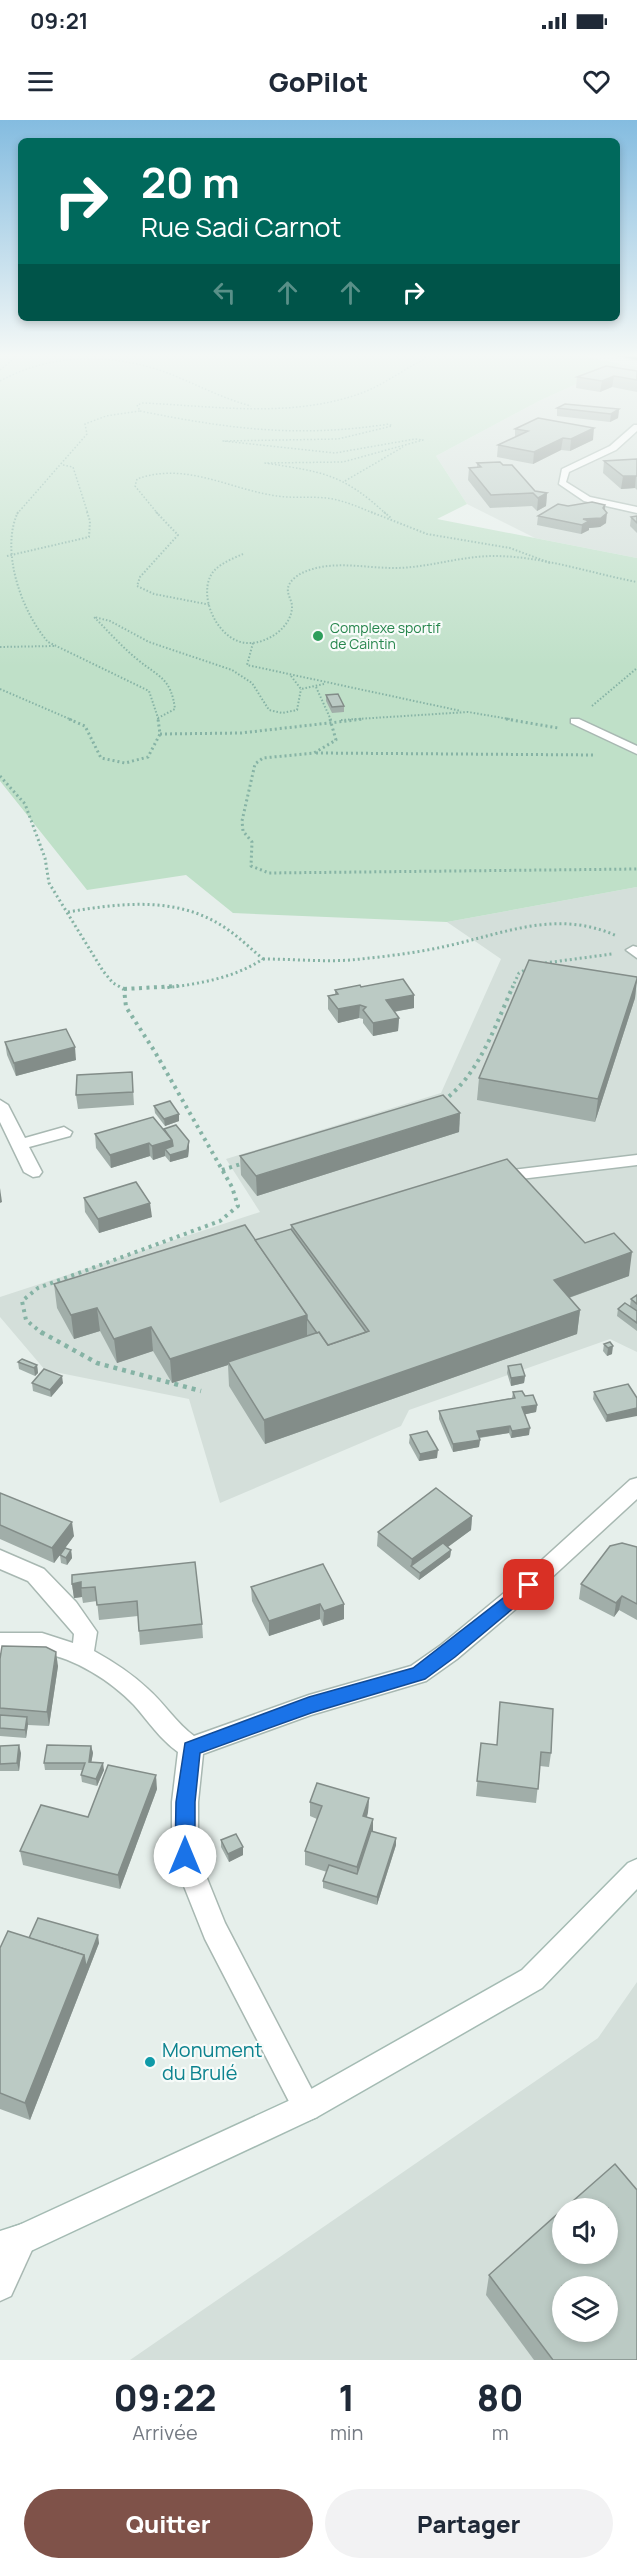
<!DOCTYPE html>
<html lang="fr">
<meta charset="utf-8">
<style>
:root{--surface:#fff;--page:#f2f2f3;--text:#1f2937;--muted:#747a83;--accent:#7f5249}
body{margin:0;font-family:Manrope,sans-serif;background:var(--page);color:var(--text);height:100vh;display:flex;flex-direction:column;font-size:22px;white-space:nowrap}
*{box-sizing:border-box;margin:0}
p{font-size:20px;color:var(--muted)}
.icon{flex:none;width:33px;height:33px;fill:none;stroke:currentColor;stroke-width:2;stroke-linecap:round;stroke-linejoin:round}
.map{position:relative;height:2240px;overflow:hidden}
.sheet{display:flex;flex-direction:column;background:var(--surface);flex:1}
.sheet>*{flex:none}
.banner{position:absolute;left:18px;top:18px;width:602px;height:183px;border-radius:9px;box-shadow:0 3px 9px #0003;background:#00695c;color:#fff;overflow:hidden}
.tools{position:absolute;left:552px;top:2078px;display:grid;gap:12px}
.tools a{display:grid;place-items:center;width:66px;height:66px;border-radius:50%;background:var(--surface);box-shadow:0 3px 9px #0003;font-size:30px}
.pin{position:absolute;display:grid;place-items:center;width:51px;height:51px;color:#fff;margin:-26px;border-radius:12px;box-shadow:0 3px 9px #0006}
.me{position:absolute;width:66px;margin:-33px;rotate:0deg;stroke-linejoin:round;filter:drop-shadow(0 0 4px #0008)}
.turn{display:flex;align-items:center;gap:21px;height:126px;padding:0 24px;font-size:27px}
.turn .icon{width:78px;height:78px;stroke-width:2.5}
.turn b{display:block;font-size:42px;line-height:51px}
.lanes{display:flex;align-items:center;height:57px;padding:0 24px;background:#0003;justify-content:center;gap:30px;direction:ltr}
.lanes .off{opacity:.35}
.eta{display:flex;justify-content:space-evenly;align-items:center;height:102px;text-align:center}
.eta b{font-size:36px;font-weight:800;line-height:42px}
.button{display:flex;gap:12px;margin-top:auto;padding:12px 24px}
.button a{flex:1;height:69px;border-radius:36px;background:var(--accent);color:#fff;font-size:24px;font-weight:800;line-height:69px;text-align:center}
.button a+a{background:var(--page);color:var(--text)}
.status{display:flex;justify-content:space-between;align-items:center;height:42px;padding:0 30px;background:var(--surface);direction:ltr}
.status svg{height:16px;fill:currentColor}
header{display:flex;justify-content:space-between;align-items:center;height:78px;padding:0 24px;background:var(--surface);font-size:27px;font-weight:800}
.map>svg:first-child{display:block}
.built{fill:#d4dfda;fill-rule:evenodd}
.green{fill:#bfe0c8}
.lines{fill:none;stroke-linecap:round;stroke-linejoin:round}
.lane-casing{stroke:#a8b8b2;stroke-width:3}
.street-casing{stroke:#a8b8b2;stroke-width:3}
.secondary-casing{stroke:#a4bbb3;stroke-width:3}
.highway-casing{stroke:#c2cac8;stroke-width:3}
.path-far4{stroke:#86b3a5;stroke-width:1.5;stroke-dasharray:1.5 2;stroke-linecap:butt}
.path-far3{stroke:#86b3a5;stroke-width:2;stroke-dasharray:1.5 2;stroke-linecap:butt}
.path-far2{stroke:#86b3a5;stroke-width:3;stroke-dasharray:2 3;stroke-linecap:butt}
.path-far1{stroke:#86b3a5;stroke-width:4;stroke-dasharray:3 4.5;stroke-linecap:butt}
.path{stroke:#86b3a5;stroke-width:4.5;stroke-dasharray:4 5;stroke-linecap:butt}
.lane{fill:#fff;fill-rule:evenodd}
.street{fill:#fff;fill-rule:evenodd}
.secondary{fill:#fff;fill-rule:evenodd}
.highway{fill:#2f6f62;fill-rule:evenodd}
.wall{fill:#a1aea9}
.shaded-wall{fill:#838d89}
.building{fill:#bbcac4;stroke:#838d89;stroke-width:1.5;fill-rule:evenodd}
.route{fill:#1a73e8;stroke:#114b97;stroke-width:1.5}
.leisure-dot{fill:#2e9e5b;stroke:#f7fbf9;stroke-width:2}
.culture-dot{fill:#0f9aa8;stroke:#f7fbf9;stroke-width:2}
.labels{text-anchor:middle;stroke-width:4.5;stroke-linejoin:round;paint-order:stroke}
.far-leisure-label{font-size:14px;fill:#27864d;stroke:#f7fbf9;text-anchor:start}
.near-culture-label{font-size:20px;fill:#0d838f;stroke:#f7fbf9;text-anchor:start}
</style>
<div class="status"><b>09:21</b><svg viewBox="0 0 49 12"><path d="M0 12V9h3v3zM5 12V6h3v6zM10 12V3h3v9zM15 12V0h3v12zM26 1h20v11H26zM47 4h2v5h-2z"/></svg></div>
<header><svg class="icon" aria-label="menu" viewBox="0 0 24 24"><path d="M4 6h16M4 12h16M4 18h16"/></svg>GoPilot<svg class="icon" aria-label="heart" viewBox="0 0 24 24"><path d="M12 20l-8-8c-3-5 5-10 8-4 3-6 11-1 8 4z"/></svg></header>
<div class="map">
<svg width="637" height="2240" viewBox="0 0 637 2240">
<rect width="100%" height="100%" fill="#e6efeb"/>
<g class="built">
<path d="M621 244 637 247V438L535 418 467 384 436 336 541 280Z"/>
<path d="M637 767V1232L610 1219 409 1290 401 1306 220 1383 189 1279 45 1250 0 1197V1177L260 1092 226 1039 441 973 501 839 447 802Z"/>
<path d="M637 1862V2240H130L598 1918ZM562 2088H608V2133H562ZM562 2166H608V2211H562Z"/>
</g>
<path class="green" d="M0 233H569L621 244 541 280 436 336 467 384 437 399 637 438V767L447 802 233 793 186 755 87 770 0 661Z"/>
<g class="lines">
<defs>
<g id="lane">
<path d="M634 305H637V311L616 330 569 352 566 362 590 377 637 387V393L584 381 559 364 562 349 610 326Z"/>
<path d="M571 599H579L637 626V634L571 603Z"/>
<path d="M633 826 637 827V838L626 830Z"/>
<path d="M637 1035V1045L496 1062 487 1057 496 1052Z"/>
<path d="M22 2104 33 2108 37 2119 11 2176 0 2181V2131L11 2108Z"/>
</g>
<g id="street">
<path d="M0 980 8 985 25 1018 64 1007 72 1012 70 1016 29 1027 42 1052 39 1056 33 1057 24 1052 0 1002Z"/>
<path d="M637 1358V1379L537 1471 457 1539 426 1561 311 1595 203 1634 198 1682V1736L225 1803 321 1987 317 1997 307 2001 297 1997 205 1819 172 1736V1682L178 1632C160 1619 149 1602 134 1585 111 1561 75 1538 42 1533 29 1530 13 1533 0 1533V1513H42L73 1523 74 1514 28 1461 0 1449V1430L44 1449 76 1482 97 1512 94 1531C114 1542 132 1554 148 1569 165 1584 176 1603 194 1616L309 1575 411 1546 441 1525 521 1459 630 1360Z"/>
</g>
<path id="secondary" d="M637 1739V1769L542 1868 317 1997 33 2130 0 2141V2111L19 2105 297 1977 522 1850 628 1743Z"/>
<path id="highway" d="M611 233 637 236V240L612 234Z"/>
</defs>
<use href="#lane" class="lane-casing"/>
<use href="#street" class="street-casing"/>
<use href="#secondary" class="secondary-casing"/>
<use href="#highway" class="highway-casing"/>
<g class="path-far4">
<path d="M0 250 21 233"/>
<path d="M0 261C51 233 111 233 165 252 194 263 221 278 251 286"/>
<path d="M140 291C229 309 298 318 389 304L392 306 338 319 223 321 335 333 415 319 423 320 343 342 265 343C322 352 342 353 386 394"/>
<path d="M63 345 73 347 88 394"/>
<path d="M345 361 403 327"/>
<path d="M17 394 87 314 85 304 106 296 140 291 137 285 143 283C214 286 287 298 356 275 381 267 402 250 425 239L426 233"/>
<path d="M158 394 135 366 137 359C184 342 225 367 271 375 289 379 308 376 326 378 343 380 359 387 375 394"/>
</g>
<g class="path-far3">
<path d="M18 392C0 430 21 491 48 522L149 571 158 598 175 589C171 558 159 557 138 540 122 527 108 511 94 497L110 501 149 522 232 550 252 563 269 590 282 593 297 590 301 569"/>
<path d="M156 392 178 415 140 457 137 466 154 474 211 485"/>
<path d="M371 392 427 414 510 428 550 443"/>
<path d="M384 392 392 399"/>
<path d="M243 434C232 439 215 445 210 457 199 482 221 523 248 523 267 524 293 507 292 485 291 479 287 474 288 468 289 462 295 457 300 454 329 439 363 448 394 448 428 448 460 436 494 436 542 436 590 453 637 462"/>
<path d="M7 436 89 417 90 401 87 392"/>
<path d="M253 523 247 545 461 591"/>
<path d="M0 527 55 526"/>
<path d="M291 556 301 569 324 564"/>
<path d="M316 567 331 600"/>
<path d="M0 569 72 600"/>
<path d="M592 586 637 548"/>
<path d="M158 598V600"/>
<path d="M341 600 468 592 515 600"/>
</g>
<g class="path-far2">
<path d="M69 599 85 606 101 638 125 643 148 637 160 614 158 599"/>
<path d="M330 599 336 620 314 633 263 638 255 644 242 701 243 711 252 722 251 746 269 753 637 749"/>
<path d="M506 599 558 608"/>
<path d="M160 614 241 613 364 599"/>
<path d="M316 633 596 635"/>
<path d="M0 656 25 684 45 738 49 763 103 851 113 863 122 868"/>
<path d="M68 792C121 783 177 776 224 807 238 816 250 828 263 839 234 858 199 864 164 868"/>
<path d="M263 839C292 839 322 842 351 840 382 837 416 833 447 826 506 813 557 789 617 816"/>
<path d="M545 843 612 834"/>
<path d="M512 868 519 853 527 849"/>
</g>
<g class="path-far1">
<path d="M124 869 178 866"/>
<path d="M443 981C479 955 495 906 513 866"/>
<path d="M222 1050 244 1043"/>
<path d="M43 1214 26 1200 22 1181 38 1168 220 1101 238 1086 232 1067 155 932 126 887 124 869 119 866"/>
</g>
<path class="path" d="M41 1212 97 1243 201 1271"/>
<use href="#lane" class="lane"/>
<use href="#street" class="street"/>
<use href="#secondary" class="secondary"/>
<use href="#highway" class="highway"/>
</g>
<g class="wall">
<path d="M637 251V272L612 267 600 272 576 268 577 257Z"/>
<path d="M557 288 619 289 618 298 610 302 557 296Z"/>
<path d="M515 309 593 320 570 331 561 330 533 344 497 337 498 325 515 317Z"/>
<path d="M637 339V370L635 368 621 369 603 353 604 341Z"/>
<path d="M477 343 503 345 535 371 547 373 546 386 537 391 532 386 490 388 468 360 469 348 477 347Z"/>
<path d="M605 385 606 403 600 407 589 408V410L581 414 537 405 538 396 568 386Z"/>
<path d="M637 396V413L630 406 631 397Z"/>
<path d="M326 575 344 586V592L332 593 326 581Z"/>
<path d="M637 857 635 878 595 1002 477 980 479 958Z"/>
<path d="M361 867 414 875V888L394 892 399 898 398 911 373 916 363 903V899L359 898 338 903 328 889V876L335 874V870Z"/>
<path d="M5 922 76 940 16 956 7 935Z"/>
<path d="M132 952 134 985 78 989 76 975Z"/>
<path d="M154 986 179 1001 165 1006 155 993Z"/>
<path d="M460 993 459 1012 257 1076 241 1055 240 1036Z"/>
<path d="M164 1009 189 1028 188 1037 170 1042 165 1036 153 1040 150 1036 111 1048 96 1028 95 1014Z"/>
<path d="M84 1078 152 1097 99 1113 85 1092Z"/>
<path d="M291 1105 585 1123 629 1156 569 1178 580 1190 577 1214 265 1324 229 1266 228 1245 172 1263 153 1231 117 1243 100 1211 74 1219 57 1188 54 1164 255 1120 291 1109Z"/>
<path d="M637 1175V1211L617 1196 618 1189 630 1186 631 1179Z"/>
<path d="M604 1224 612 1234 607 1236 603 1231Z"/>
<path d="M18 1242 37 1245 38 1253 35 1256 19 1249Z"/>
<path d="M508 1246 525 1256 524 1263 511 1266 507 1253Z"/>
<path d="M32 1263H63L51 1277 33 1271Z"/>
<path d="M628 1264 606 1302 593 1279 594 1272Z"/>
<path d="M513 1272 525 1276 537 1285 536 1292 525 1294 529 1315 511 1318 509 1313 480 1318 479 1327 453 1332 439 1299V1291L512 1278Z"/>
<path d="M410 1315 437 1338 419 1341 409 1323Z"/>
<path d="M0 1373 74 1416 54 1443 0 1419Z"/>
<path d="M472 1396 471 1410 448 1427 451 1430 450 1437 419 1460 377 1426 378 1412Z"/>
<path d="M637 1427V1500L619 1490 614 1497 579 1479 581 1464Z"/>
<path d="M71 1430 72 1438 67 1445 61 1443 60 1435Z"/>
<path d="M72 1455 202 1504 203 1518 140 1525 138 1496 99 1500 97 1481 83 1483 82 1477 74 1478 72 1464Z"/>
<path d="M251 1467 344 1484V1499L323 1506 320 1499 269 1516 252 1481Z"/>
<path d="M0 1535 58 1546 49 1606 28 1605 26 1618 0 1616Z"/>
<path d="M481 1623 551 1633 549 1647 540 1646 536 1683 476 1676Z"/>
<path d="M0 1626 21 1633 19 1651H0Z"/>
<path d="M91 1626 93 1633 91 1643 104 1650 97 1666 82 1662 81 1655 82 1650H45L44 1643Z"/>
<path d="M157 1669 120 1769 23 1745 20 1731 88 1697Z"/>
<path d="M369 1678 368 1692 367 1697 373 1711 396 1725 377 1785 323 1768V1761L327 1752 305 1745V1731L317 1699 310 1696V1682Z"/>
<path d="M221 1720 243 1727V1735L229 1742 221 1727Z"/>
<path d="M29 1818 99 1823 30 2000 0 1989V1828Z"/>
<path d="M489 2155 637 2240H534L486 2175Z"/>
</g>
<g class="shaded-wall">
<path d="M614 256 612 267 600 272 602 261Z"/>
<path d="M619 289 618 298 610 302 611 294Z"/>
<path d="M594 308 593 320 570 331 571 319Z"/>
<path d="M563 318 561 330 533 344 534 332Z"/>
<path d="M636 355 635 368 621 369 623 356Z"/>
<path d="M547 373 546 386 537 391 538 378Z"/>
<path d="M605 385 604 394 607 393 606 403 600 407 589 408V410L581 414 582 405 583 399 603 388Z"/>
<path d="M637 859 635 878 595 1002 598 979Z"/>
<path d="M414 875V888L386 893V880Z"/>
<path d="M360 885 359 898 338 903V889Z"/>
<path d="M399 898 398 911 373 916V903Z"/>
<path d="M75 927 76 940 16 956 14 943Z"/>
<path d="M460 993 459 1012 257 1076 256 1056Z"/>
<path d="M179 994V1001L165 1006 164 999Z"/>
<path d="M172 1020 173 1034 165 1029V1036L153 1040 152 1026Z"/>
<path d="M189 1021V1028L188 1037 170 1042V1035Z"/>
<path d="M149 1023 150 1036 111 1048 110 1035Z"/>
<path d="M0 1068 2 1082 0 1083Z"/>
<path d="M150 1083 152 1097 99 1113 98 1099Z"/>
<path d="M632 1132 629 1156 551 1184 554 1160Z"/>
<path d="M97 1188 100 1211 74 1219 71 1195Z"/>
<path d="M580 1190 577 1214 265 1324 264 1300Z"/>
<path d="M307 1195V1219L228 1242V1245L172 1263 170 1239Z"/>
<path d="M151 1207 153 1231 117 1243 114 1219Z"/>
<path d="M613 1226 612 1234 607 1236 608 1228Z"/>
<path d="M37 1245 38 1253 35 1256 34 1248Z"/>
<path d="M62 1256 63 1263 51 1277 50 1270Z"/>
<path d="M525 1256 524 1263 511 1266V1258Z"/>
<path d="M537 1285 536 1292 522 1295V1287Z"/>
<path d="M637 1288V1296L606 1302 607 1295Z"/>
<path d="M510 1306 509 1313 476 1318 477 1311Z"/>
<path d="M530 1308 529 1315 511 1318 512 1311Z"/>
<path d="M480 1320 479 1327 453 1332V1324Z"/>
<path d="M438 1330 437 1338 419 1341 420 1334Z"/>
<path d="M472 1396 471 1410 416 1450 411 1446 412 1439Z"/>
<path d="M72 1402 74 1416 54 1443 52 1428Z"/>
<path d="M71 1430 72 1438 67 1445 66 1438Z"/>
<path d="M451 1430 450 1437 419 1460 420 1453Z"/>
<path d="M81 1462 82 1477 74 1478 72 1464Z"/>
<path d="M622 1476 619 1490 614 1497 616 1483Z"/>
<path d="M320 1484V1499L269 1516V1501Z"/>
<path d="M344 1484V1499L323 1506 324 1491Z"/>
<path d="M56 1532 58 1546 49 1606 47 1592Z"/>
<path d="M27 1597 28 1604 26 1618 25 1610Z"/>
<path d="M19 1625 21 1633 19 1651 17 1643Z"/>
<path d="M91 1626 93 1633 90 1650 89 1642Z"/>
<path d="M103 1643 104 1650 97 1666 96 1659Z"/>
<path d="M156 1655 157 1669 120 1769 118 1755Z"/>
<path d="M369 1678 368 1692 363 1710V1696Z"/>
<path d="M373 1699V1713L357 1761V1747Z"/>
<path d="M396 1718V1725L377 1785V1777Z"/>
<path d="M243 1727V1735L229 1742 228 1734Z"/>
<path d="M98 1815 99 1823 30 2000 25 1983 84 1835Z"/>
</g>
<g class="building">
<path d="M606 246 637 251V260L614 256 602 261 577 257Z"/>
<path d="M565 284 619 289 611 294 557 288Z"/>
<path d="M538 298 594 308 571 319 563 318 534 332 498 325 528 311 515 309Z"/>
<path d="M637 339V356H623L604 341Z"/>
<path d="M500 342 503 345H512L535 371 547 373 538 378 533 373 491 375 469 348 481 347 477 343Z"/>
<path d="M592 382 605 385 603 388 607 393 601 398 583 399 589 401 582 405 538 396 558 384 568 386Z"/>
<path d="M637 396V403L631 397Z"/>
<path d="M338 574 344 586 332 587 326 575Z"/>
<path d="M529 840 637 857V859L598 979 479 958Z"/>
<path d="M403 859 414 875 386 880 399 898 373 903 363 890 366 887 360 885 338 889 328 876 338 874 335 870 360 865 361 867Z"/>
<path d="M66 909 75 927 14 943 5 922Z"/>
<path d="M132 952 133 972 76 975 77 955Z"/>
<path d="M443 975 460 993 256 1056 240 1036Z"/>
<path d="M170 981 179 994 164 999 154 986Z"/>
<path d="M153 997 172 1020 152 1026 149 1023 110 1035 95 1014Z"/>
<path d="M176 1005 189 1021 187 1030 170 1035 165 1029 173 1026 172 1020 164 1009Z"/>
<path d="M507 1039 585 1123 614 1113 632 1132 554 1160 580 1190 264 1300 228 1242 319 1212 328 1225 369 1211 291 1105Z"/>
<path d="M136 1062 150 1083 98 1099 84 1078Z"/>
<path d="M245 1105 307 1195 170 1239 151 1207 114 1219 97 1188 71 1195 54 1164Z"/>
<path d="M291 1109 366 1212 328 1225 319 1212 317 1213 307 1199V1195L255 1120Z"/>
<path d="M637 1175V1184L631 1179Z"/>
<path d="M625 1183 637 1191V1203L618 1189Z"/>
<path d="M610 1222 613 1226 608 1228 604 1224Z"/>
<path d="M22 1239 37 1245 34 1248 18 1242Z"/>
<path d="M521 1244 525 1256 511 1258 508 1246Z"/>
<path d="M44 1249 62 1256 50 1270 32 1263Z"/>
<path d="M628 1264 637 1278V1288L607 1295 594 1272Z"/>
<path d="M522 1271 525 1276 533 1275 537 1285 522 1287 530 1308 512 1311 510 1306 477 1311 480 1320 453 1324 439 1291 515 1278 513 1272Z"/>
<path d="M427 1311 438 1330 420 1334 410 1315Z"/>
<path d="M436 1368 472 1396 412 1439 378 1412Z"/>
<path d="M0 1373 72 1402 52 1428 0 1405Z"/>
<path d="M443 1423 451 1430 420 1453 411 1446Z"/>
<path d="M622 1423 637 1427V1484L622 1476 616 1483 581 1464 610 1426Z"/>
<path d="M65 1428 71 1430 66 1438 60 1435Z"/>
<path d="M195 1442 202 1504 139 1511 137 1481 97 1485 95 1467 81 1468V1462L72 1464V1455Z"/>
<path d="M323 1444 344 1484 324 1491 320 1484 269 1501 251 1467Z"/>
<path d="M2 1526 46 1527 56 1532 47 1592 0 1588V1539Z"/>
<path d="M500 1582 553 1589 551 1633 541 1632 538 1669 477 1661 481 1623 497 1625Z"/>
<path d="M0 1595 27 1597 25 1610 0 1608Z"/>
<path d="M19 1625 17 1643 0 1644V1626Z"/>
<path d="M47 1625 91 1626 89 1642 103 1643 96 1659 81 1655 85 1643H44Z"/>
<path d="M108 1645 156 1655 118 1755 20 1731 41 1685 88 1697Z"/>
<path d="M317 1663 369 1678 363 1696 373 1699 357 1747 305 1731 322 1686 310 1682Z"/>
<path d="M371 1711 396 1718 377 1777 323 1761 329 1745 357 1754Z"/>
<path d="M236 1714 243 1727 228 1734 221 1720Z"/>
<path d="M38 1798 98 1815 86 1847 84 1835 29 1818Z"/>
<path d="M8 1811 84 1835 25 1983 0 1973V1828Z"/>
<path d="M615 2044 637 2070V2240H553L489 2155 562 2090V2133H608V2088H565ZM562 2166H608V2211H562Z"/>
</g>
<linearGradient id="sky" x2="0" y2="1"><stop stop-color="#84bce0"/><stop offset="0.43" stop-color="#f4f8f6"/><stop offset="1" stop-color="#f4f8f6" stop-opacity="0"/></linearGradient>
<rect width="637" height="547" fill="url(#sky)"/>
<path class="route" d="M529 1458 535 1460 537 1465 535 1470 455 1537 425 1559 311 1593 200 1633 195 1682V1736L192 1743 185 1745 178 1743 175 1736 176 1682 185 1623 309 1577 413 1548Z"/>
<circle class="leisure-dot" cx="318" cy="516" r="6"/>
<circle class="culture-dot" cx="150" cy="1942" r="6"/>
<g class="labels">
<g class="far-leisure-label">
<text x="330" y="513">Complexe sportif<tspan x="330" dy="16">de Caintin</tspan></text>
</g>
<g class="near-culture-label">
<text x="162" y="1937">Monument<tspan x="162" dy="23">du Brulé</tspan></text>
</g>
</g>
</svg>
<div class="tools">
<a><svg class="icon" aria-label="sound" viewBox="0 0 24 24"><path d="M4 9h4l5-4v14l-5-4H4zM17 9q2 3 0 6"/></svg></a>
<a><svg class="icon" aria-label="layers" viewBox="0 0 24 24"><path d="M12 4l9 5-9 5-9-5zM3 14l9 5 9-5"/></svg></a>
</div>
<div class="pin" style="left:529px;top:1465px;background:#d93025"><svg class="icon" aria-label="arrive" viewBox="0 0 24 24"><path d="M6 21V4h12l-3 4 3 4H6"/></svg></div>
<svg class="me" style="left:185px;top:1736px" viewBox="-20 -20 40 40"><circle r="19" fill="#fff"/><path d="M0-13L10 11 0 6-10 11z" fill="#1a73e8"/></svg>
<div class="banner">
<div class="turn"><svg class="icon" aria-label="right" viewBox="0 0 24 24"><path d="M7 20v-9h11M14 6l5 5-5 5"/></svg><div><b>20 m</b>Rue Sadi Carnot</div></div>
<div class="lanes"><svg class="icon off" aria-label="left" viewBox="0 0 24 24"><path d="M17 20v-9H6M10 6l-5 5 5 5"/></svg><svg class="icon off" aria-label="ahead" viewBox="0 0 24 24"><path d="M12 20V5M6 11l6-6 6 6"/></svg><svg class="icon off" aria-label="ahead" viewBox="0 0 24 24"><path d="M12 20V5M6 11l6-6 6 6"/></svg><svg class="icon" aria-label="right" viewBox="0 0 24 24"><path d="M7 20v-9h11M14 6l5 5-5 5"/></svg></div>
</div>
</div>
<section class="sheet">
<div class="eta">
<div><b>09:22</b><p>Arrivée</p></div>
<div><b>1</b><p>min</p></div>
<div><b>80</b><p>m</p></div>
</div>
<div class="button"><a>Quitter</a><a>Partager</a></div>
</section>
